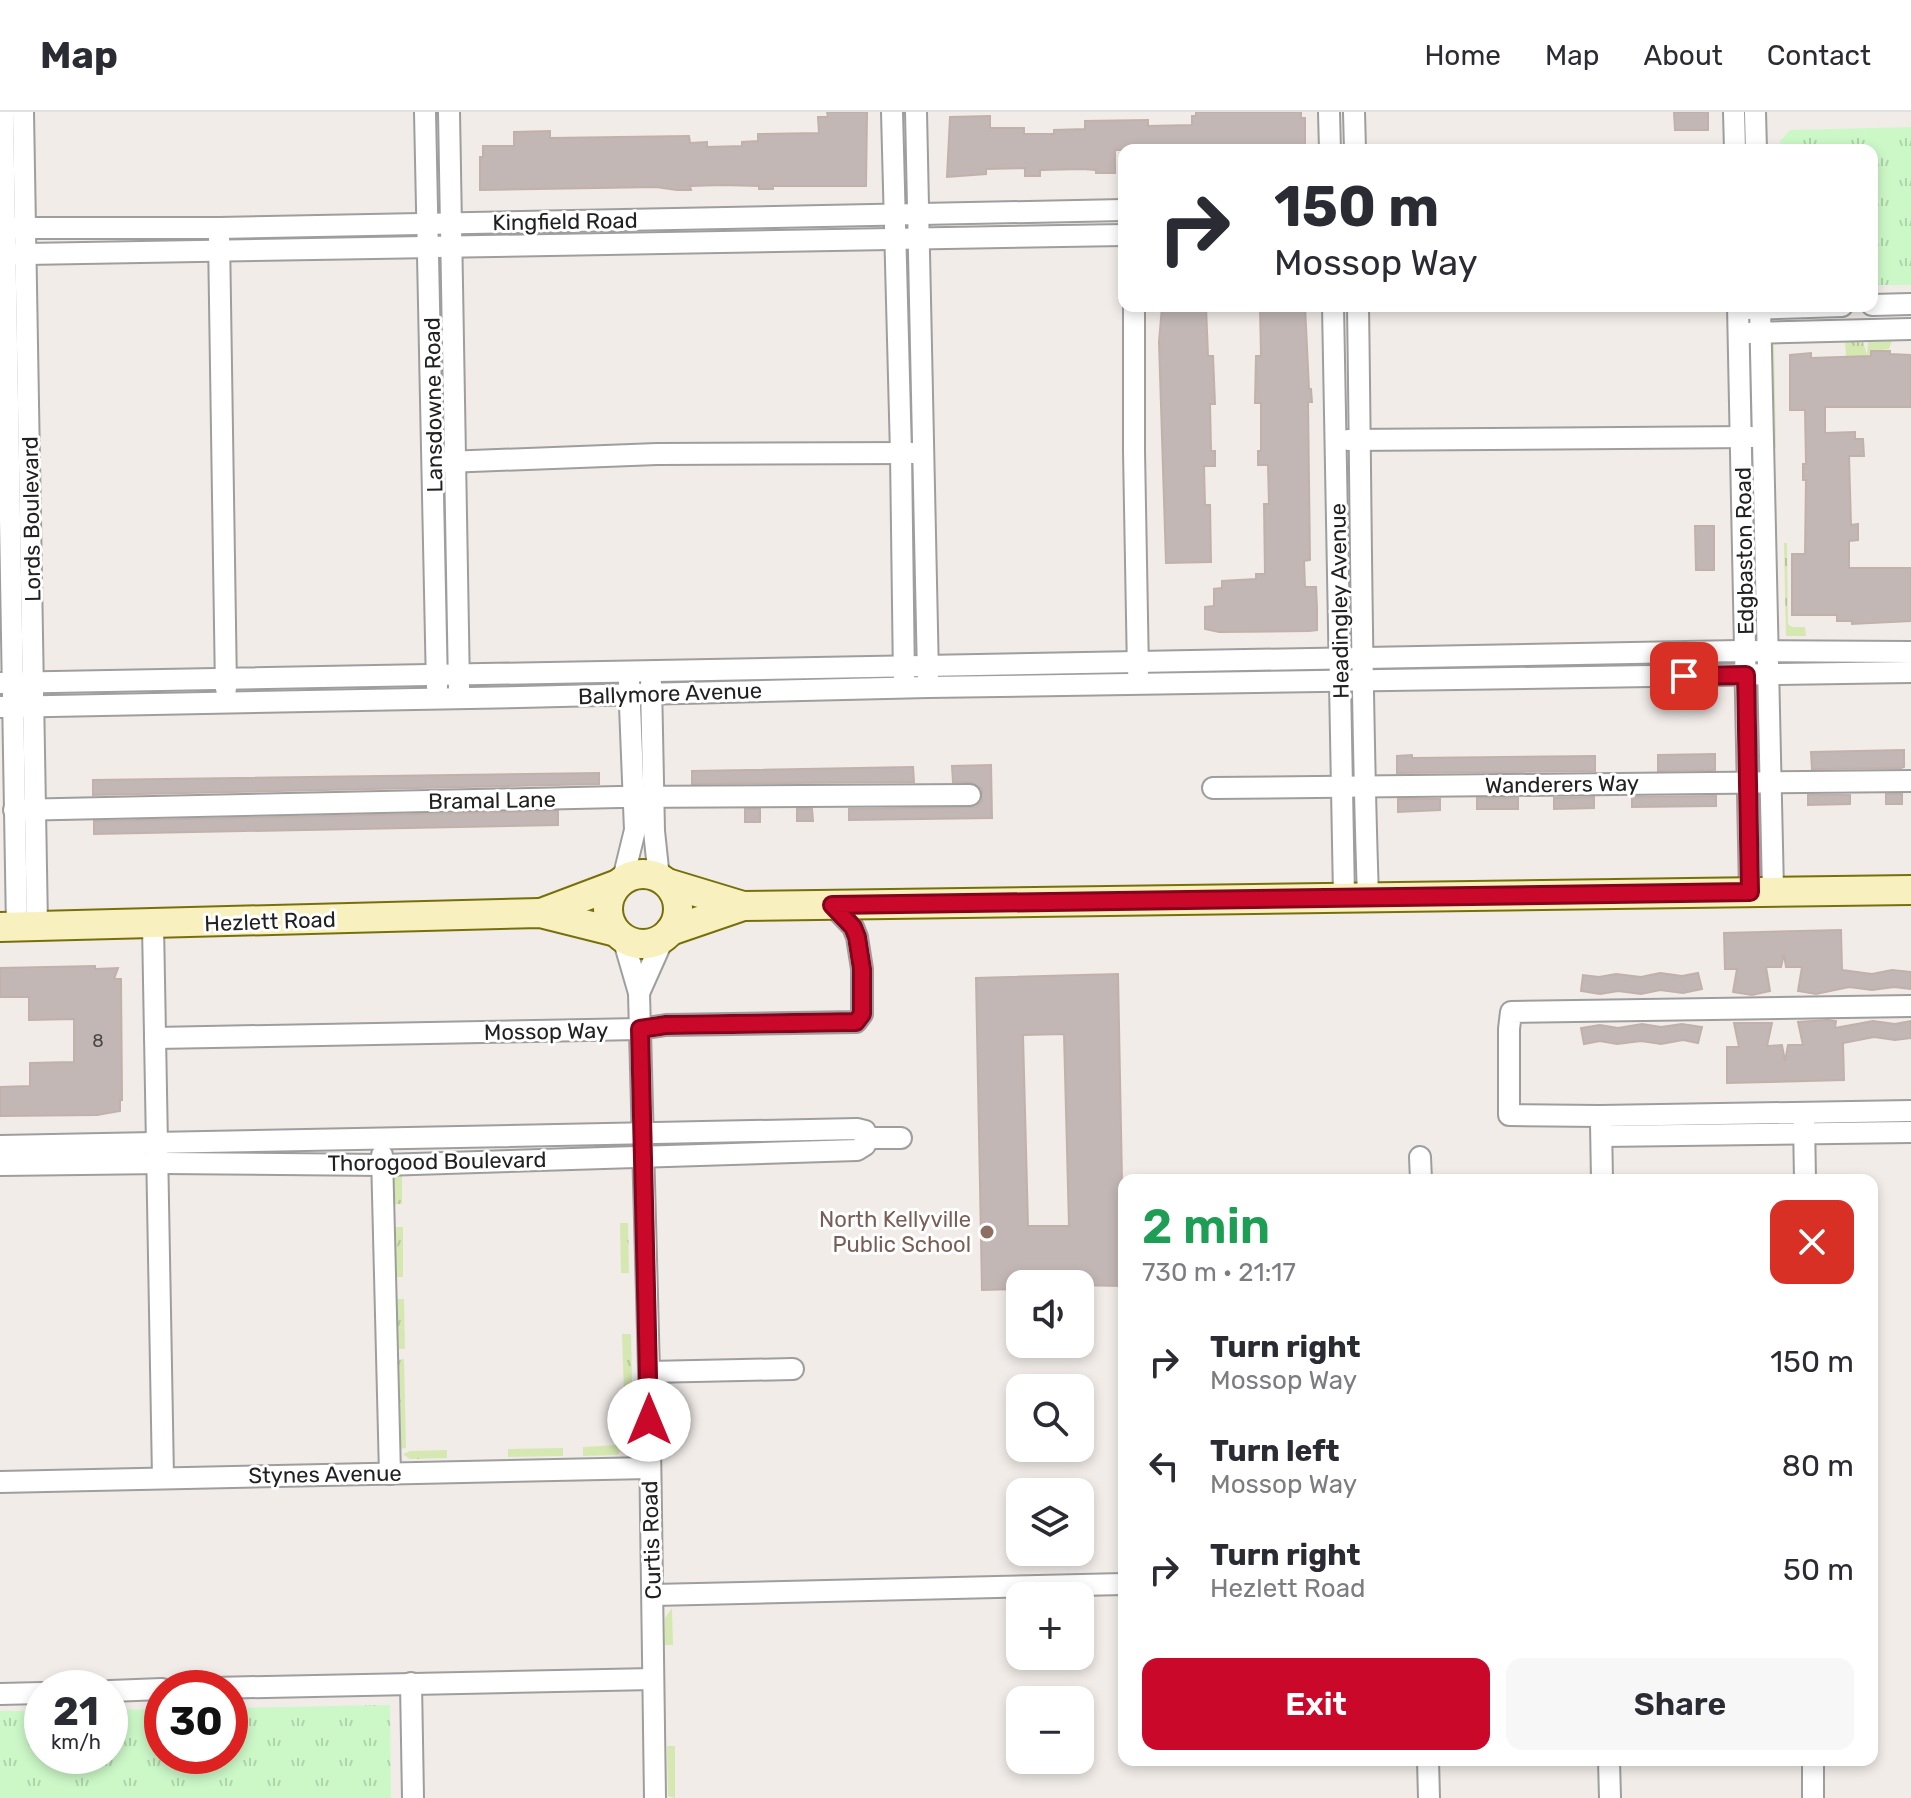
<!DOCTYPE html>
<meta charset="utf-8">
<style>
:root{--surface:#fff;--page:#f7f7f7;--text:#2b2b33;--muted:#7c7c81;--line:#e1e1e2;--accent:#ca0829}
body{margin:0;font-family:Rubik,sans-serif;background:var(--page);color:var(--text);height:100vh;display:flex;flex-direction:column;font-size:30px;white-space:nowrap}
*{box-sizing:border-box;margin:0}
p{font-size:26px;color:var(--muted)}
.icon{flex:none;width:44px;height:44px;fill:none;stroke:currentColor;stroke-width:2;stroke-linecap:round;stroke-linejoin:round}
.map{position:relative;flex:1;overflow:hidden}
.drawer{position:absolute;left:1118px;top:1062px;width:760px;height:592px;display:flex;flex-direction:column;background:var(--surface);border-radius:16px;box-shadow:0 4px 12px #0003}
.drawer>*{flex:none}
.banner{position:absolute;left:1118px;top:32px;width:760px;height:168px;border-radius:16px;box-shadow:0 4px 12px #0003;background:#fff;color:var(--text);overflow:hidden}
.tools{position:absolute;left:1006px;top:1158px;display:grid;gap:16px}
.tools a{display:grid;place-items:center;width:88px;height:88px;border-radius:16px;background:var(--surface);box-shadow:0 4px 12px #0003;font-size:40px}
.speed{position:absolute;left:24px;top:1558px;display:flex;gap:16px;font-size:40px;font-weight:700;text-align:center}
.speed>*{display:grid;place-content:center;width:104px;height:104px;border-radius:50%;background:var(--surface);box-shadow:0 4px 12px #0003;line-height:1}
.speed small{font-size:20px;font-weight:400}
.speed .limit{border:12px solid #d22;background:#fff;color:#111}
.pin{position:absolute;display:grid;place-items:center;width:68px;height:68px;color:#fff;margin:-34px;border-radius:16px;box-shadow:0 4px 12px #0006}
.me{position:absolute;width:88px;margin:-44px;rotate:0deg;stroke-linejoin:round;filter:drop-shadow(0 0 6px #0008)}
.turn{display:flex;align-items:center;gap:28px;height:168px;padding:0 24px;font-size:36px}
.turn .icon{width:104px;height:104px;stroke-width:2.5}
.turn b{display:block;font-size:56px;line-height:68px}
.round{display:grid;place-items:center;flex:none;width:84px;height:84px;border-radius:16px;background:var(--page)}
.headline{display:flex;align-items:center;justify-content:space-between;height:136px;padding:0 24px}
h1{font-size:48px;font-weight:600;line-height:60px;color:#1e9e55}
.button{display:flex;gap:16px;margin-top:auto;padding:16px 24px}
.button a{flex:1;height:92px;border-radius:16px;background:var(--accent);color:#fff;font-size:32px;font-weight:600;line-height:92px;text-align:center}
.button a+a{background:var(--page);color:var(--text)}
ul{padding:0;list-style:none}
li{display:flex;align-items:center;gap:24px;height:104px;padding:0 24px}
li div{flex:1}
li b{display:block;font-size:30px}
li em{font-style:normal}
header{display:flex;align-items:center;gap:48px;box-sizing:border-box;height:112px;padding:0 40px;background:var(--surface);border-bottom:2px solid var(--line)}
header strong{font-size:38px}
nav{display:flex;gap:44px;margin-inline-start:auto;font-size:28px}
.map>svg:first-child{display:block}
.grass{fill:url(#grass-tufts)}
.park{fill:url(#park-tufts)}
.building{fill:#c2b7b4;stroke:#c2b1ab;stroke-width:2;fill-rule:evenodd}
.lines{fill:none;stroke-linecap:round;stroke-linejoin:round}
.street-casing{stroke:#9e9e9e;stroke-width:24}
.secondary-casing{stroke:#777009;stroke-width:32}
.street{stroke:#fff;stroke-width:20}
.secondary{stroke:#f8f1bf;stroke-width:28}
.route-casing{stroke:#83051b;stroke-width:20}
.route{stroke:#ca0829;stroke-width:14}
.education-dot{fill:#8d6e63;stroke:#fff;stroke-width:3}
.labels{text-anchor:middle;stroke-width:6;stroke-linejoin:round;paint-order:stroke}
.number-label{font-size:18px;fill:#494646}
.street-label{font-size:22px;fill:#212121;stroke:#fff}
.education-label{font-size:22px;fill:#785e54;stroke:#fff;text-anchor:end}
</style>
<header>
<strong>Map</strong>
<nav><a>Home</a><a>Map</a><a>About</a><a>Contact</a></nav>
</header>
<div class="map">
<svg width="1911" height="1686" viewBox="0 0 1911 1686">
<defs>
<pattern id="grass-tufts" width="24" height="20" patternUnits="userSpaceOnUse" patternTransform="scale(2)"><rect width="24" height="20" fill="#d5e8b1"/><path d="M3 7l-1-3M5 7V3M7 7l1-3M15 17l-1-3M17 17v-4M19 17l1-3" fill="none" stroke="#b7c798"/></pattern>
<pattern id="park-tufts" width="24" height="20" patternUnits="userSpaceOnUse" patternTransform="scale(2)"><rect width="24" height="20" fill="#ccf8c8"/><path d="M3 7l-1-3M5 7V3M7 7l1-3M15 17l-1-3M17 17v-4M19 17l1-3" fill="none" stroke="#afd4ac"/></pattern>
</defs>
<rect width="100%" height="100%" fill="#f1ece8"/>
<g class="grass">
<path d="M1892 229 1889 237 1872 239V248L1862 244H1846L1845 230H1863L1867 243 1868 230Z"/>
<path d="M1774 231 1776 336H1773L1771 237Z"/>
<path d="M1784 431H1787L1788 512 1792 515H1805L1806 524H1786Z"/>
<path d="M396 1062 402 1064V1092H392V1070Z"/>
<path d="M620 1111H628L629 1161H621Z"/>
<path d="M393 1115H403V1165H394Z"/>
<path d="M394 1187H404L405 1237H395Z"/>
<path d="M622 1222H631L633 1326 626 1338Z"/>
<path d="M404 1247 406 1336 399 1337 395 1248Z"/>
<path d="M618 1333 621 1338 618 1343 583 1344V1335Z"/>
<path d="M563 1336V1344L508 1345V1337Z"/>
<path d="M447 1338V1346L410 1347 403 1342 410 1339Z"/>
<path d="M672 1496 673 1533H665V1506Z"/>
<path d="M667 1634H675V1686L668 1684Z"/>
</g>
<g class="park">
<path d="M1911 15V173H1872V38H1780V29L1790 18Z"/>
<path d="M390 1593 391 1686H0V1599H42V1644H110V1598L162 1597V1644H230V1596Z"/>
</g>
<g class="building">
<path d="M827 0H867L866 74H773V77H759V74L722 73 690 74 691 78H677L656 75 480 78V45H483V34H514V20L550 19V26L689 24 690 31 707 30V35L742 34V30L758 29V22L819 21 818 5H828Z"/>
<path d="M1196 0H1301V6H1305V38H1115V61H1096V58L1082 57 1040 58V64H1025V56L986 57V62L947 65 950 5 990 4V16H1024V22H1054V18L1085 17V9L1148 8V14L1192 13V4H1196Z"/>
<path d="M1674 0H1708V18H1675Z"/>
<path d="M1162 194H1206L1208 244H1213L1215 292H1210L1211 339H1215V354H1204L1205 393H1210L1211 450 1166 451 1159 230Z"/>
<path d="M1260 194H1305L1309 277H1311L1312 290H1308L1310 448 1304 449 1305 475H1316L1317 496V518L1309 519 1219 520 1205 517V495L1214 494V477L1222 476V469L1256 467V462H1265L1264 392H1269L1268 353H1258V339H1261V291H1255L1256 244H1261Z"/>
<path d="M1871 239H1890V242L1911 243V295H1825V321L1855 320V327H1863L1864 344H1849L1851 413 1858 412V428L1849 429V456H1911V509L1852 512V509H1837V503H1792V442H1805L1806 368H1803V352H1806L1805 298H1790V243L1811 241V246L1871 244Z"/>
<path d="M1695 414H1714V458H1696Z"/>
<path d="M1904 638V655L1901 656 1812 657 1811 640Z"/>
<path d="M1715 642V658L1658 659V643Z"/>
<path d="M1412 643V646L1595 644V659L1397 661V644Z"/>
<path d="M991 653 992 706 849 708V697L976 695 982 689V677L971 670H953L952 654Z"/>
<path d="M913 655 914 670 692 672V659Z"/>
<path d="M599 661V672L93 683V668Z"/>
<rect x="1886" y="682" width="16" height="10"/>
<path d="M1808 683H1850V692L1808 693Z"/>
<path d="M1716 684V694L1632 695V685Z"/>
<path d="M1594 685V696L1554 697V686Z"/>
<rect x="1477" y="686" width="41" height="11"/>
<path d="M1398 687H1440V698L1398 700Z"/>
<rect x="745" y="697" width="15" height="13"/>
<path d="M797 697H812L813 709H797Z"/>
<path d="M558 699V713L94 722V709Z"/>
<path d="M1841 818 1842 858 1872 862 1892 858 1911 860V877L1894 875 1872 878 1849 875 1816 882 1798 879 1802 855H1786L1784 842 1781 855H1766L1770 879 1752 883 1733 880 1737 857H1725L1724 821Z"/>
<path d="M95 854V857L118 856 114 867H121L122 988H120V999L97 1003 0 1004V975L30 974V951L74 950V907L29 908V885H0V856Z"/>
<path d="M1660 861 1682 864 1698 861 1702 877 1683 881 1660 878 1641 882 1618 879 1600 882 1581 879 1583 863 1599 865 1616 862 1641 865Z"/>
<path d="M1118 862 1124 1174 1020 1172V1177L982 1178 976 866ZM1064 922 1069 1114H1028L1023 923Z"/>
<path d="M1828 908 1836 909 1835 916 1873 909 1895 912 1911 909V926L1895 928 1874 925 1843 931 1844 968 1727 971V935H1739L1734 911H1772L1767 934 1782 933 1785 949 1788 933H1803L1798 910Z"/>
<path d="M1642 912 1661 915 1682 912 1702 915 1698 931 1683 928 1661 932 1641 929 1617 932 1600 929 1584 932 1581 916 1600 913 1618 916Z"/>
</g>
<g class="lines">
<defs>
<g id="street">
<path d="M3 0 17 815"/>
<path d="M23 0 37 814"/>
<path d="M425 0 437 575"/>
<path d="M449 0 459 576"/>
<path d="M892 0 901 341 904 567"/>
<path d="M916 0 928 564"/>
<path d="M1329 0 1330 38"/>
<path d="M1354 0 1355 38"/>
<path d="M1734 0 1735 38"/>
<path d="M1755 0 1756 38"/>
<path d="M5 116H219L1124 98"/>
<path d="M219 125 226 577"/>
<path d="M0 146 5 143 26 142 1124 123"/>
<path d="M1872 193 1911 192"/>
<path d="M1134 194V339L1138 560"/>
<path d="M1333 194 1344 784"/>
<path d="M1358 194C1361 391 1361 587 1368 784"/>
<path d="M1738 194 1750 780"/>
<path d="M1760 194 1773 779"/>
<path d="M1746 197 1842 194"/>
<path d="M1747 221 1911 217"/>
<path d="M1348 328 1752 325"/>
<path d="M446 350 657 342 914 341"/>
<path d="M0 571 1739 539 1911 540"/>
<path d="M651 571 654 719 659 766"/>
<path d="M0 595 520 585 928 575 1911 560"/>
<path d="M1213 676 1911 669"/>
<path d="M14 698 619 685 970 683"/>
<path d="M623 767 635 718 629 569"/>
<path d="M153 813 163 1365"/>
<path d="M623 826 639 881 649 1260 655 1686"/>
<path d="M639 881 664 825"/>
<path d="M1911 894 1511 900 1509 917V1003L1600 1004 1911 999"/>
<path d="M155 926 640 917 666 913 856 910 862 902V857L857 825 853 815 832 793"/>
<path d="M1804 1009 1805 1068"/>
<path d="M1601 1012 1602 1068"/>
<path d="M1602 1024 1911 1020"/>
<path d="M868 1026H901"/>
<path d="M0 1034 857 1017 865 1019 868 1026 865 1033 857 1038 383 1053 163 1051 0 1053"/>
<path d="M382 1043 390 1362"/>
<path d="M1420 1045 1421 1068"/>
<path d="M649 1260 793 1257"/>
<path d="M0 1370 649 1356"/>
<path d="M653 1483 1124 1472"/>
<path d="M411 1571 413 1686"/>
<path d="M212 1576 653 1567"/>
<path d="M110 1579 162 1577"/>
<path d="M0 1582 42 1581"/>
<path d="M1428 1648 1429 1686"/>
<path d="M1609 1648 1610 1686"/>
<path d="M1813 1648V1686"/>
</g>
<g id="secondary">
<circle cx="643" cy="797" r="35"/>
<path d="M667 771 743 794 1911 778"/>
<path d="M541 801 618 772"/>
<path d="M0 815 540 801 616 820"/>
<path d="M670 819 743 794"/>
</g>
</defs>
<use href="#street" class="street-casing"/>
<use href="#secondary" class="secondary-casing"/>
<use href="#street" class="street"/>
<use href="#secondary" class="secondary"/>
</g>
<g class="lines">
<defs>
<path id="route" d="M649 1308 640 917 666 913 856 910 862 902V857L857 825 853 815 832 793 1750 780 1746 563 1684 564"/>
</defs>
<use href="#route" class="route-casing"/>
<use href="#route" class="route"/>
</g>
<circle class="education-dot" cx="987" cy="1120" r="8"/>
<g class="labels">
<g class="number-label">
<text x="98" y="935">8</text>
</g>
<g class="street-label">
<text transform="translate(565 109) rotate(-1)" y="8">Kingfield Road</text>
<text transform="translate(433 293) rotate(-91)" y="8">Lansdowne Road</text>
<text transform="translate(31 407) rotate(-91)" y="8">Lords Boulevard</text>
<text transform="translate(1744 439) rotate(-91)" y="8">Edgbaston Road</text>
<text transform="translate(1339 489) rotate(-91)" y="8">Headingley Avenue</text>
<text transform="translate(670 581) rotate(-2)" y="8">Ballymore Avenue</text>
<text transform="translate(1562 672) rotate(-1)" y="8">Wanderers Way</text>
<text transform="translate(492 688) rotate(-1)" y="8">Bramal Lane</text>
<text transform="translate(270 809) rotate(-2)" y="8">Hezlett Road</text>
<text transform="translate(546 919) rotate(-1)" y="8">Mossop Way</text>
<text transform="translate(437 1049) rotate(-1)" y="8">Thorogood Boulevard</text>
<text transform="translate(325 1362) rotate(-1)" y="8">Stynes Avenue</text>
<text transform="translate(651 1428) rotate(-92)" y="8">Curtis Road</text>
</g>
<g class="education-label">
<text x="971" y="1115">North Kellyville<tspan x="971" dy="25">Public School</tspan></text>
</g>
</g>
</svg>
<div class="tools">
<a><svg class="icon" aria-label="sound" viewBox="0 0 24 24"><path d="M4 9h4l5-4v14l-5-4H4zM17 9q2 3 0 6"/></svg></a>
<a><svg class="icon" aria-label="search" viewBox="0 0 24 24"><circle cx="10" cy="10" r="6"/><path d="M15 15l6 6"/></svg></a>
<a><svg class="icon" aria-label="layers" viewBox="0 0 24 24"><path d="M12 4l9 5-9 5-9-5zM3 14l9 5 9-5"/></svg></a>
<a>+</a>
<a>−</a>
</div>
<div class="speed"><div>21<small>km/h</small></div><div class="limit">30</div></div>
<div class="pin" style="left:1684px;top:564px;background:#d93025"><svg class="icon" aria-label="arrive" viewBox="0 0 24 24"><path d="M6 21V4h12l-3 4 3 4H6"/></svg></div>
<svg class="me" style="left:649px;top:1308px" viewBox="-20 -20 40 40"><circle r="19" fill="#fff"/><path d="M0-13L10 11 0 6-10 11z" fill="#ca0829"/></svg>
<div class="banner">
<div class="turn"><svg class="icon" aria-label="right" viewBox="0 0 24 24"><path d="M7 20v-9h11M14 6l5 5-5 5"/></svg><div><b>150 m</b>Mossop Way</div></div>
</div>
<section class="drawer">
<div class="headline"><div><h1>2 min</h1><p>730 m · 21:17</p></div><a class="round" style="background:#d93025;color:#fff"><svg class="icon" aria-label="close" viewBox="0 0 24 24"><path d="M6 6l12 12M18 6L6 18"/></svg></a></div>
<ul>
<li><svg class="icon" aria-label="right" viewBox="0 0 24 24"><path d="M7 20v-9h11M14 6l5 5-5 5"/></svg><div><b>Turn right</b><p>Mossop Way</p></div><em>150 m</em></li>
<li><svg class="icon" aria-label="left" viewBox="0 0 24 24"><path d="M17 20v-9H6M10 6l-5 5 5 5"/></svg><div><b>Turn left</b><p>Mossop Way</p></div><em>80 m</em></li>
<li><svg class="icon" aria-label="right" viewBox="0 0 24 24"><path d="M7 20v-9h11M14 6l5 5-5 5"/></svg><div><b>Turn right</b><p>Hezlett Road</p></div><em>50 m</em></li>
</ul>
<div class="button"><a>Exit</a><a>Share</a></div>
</section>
</div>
